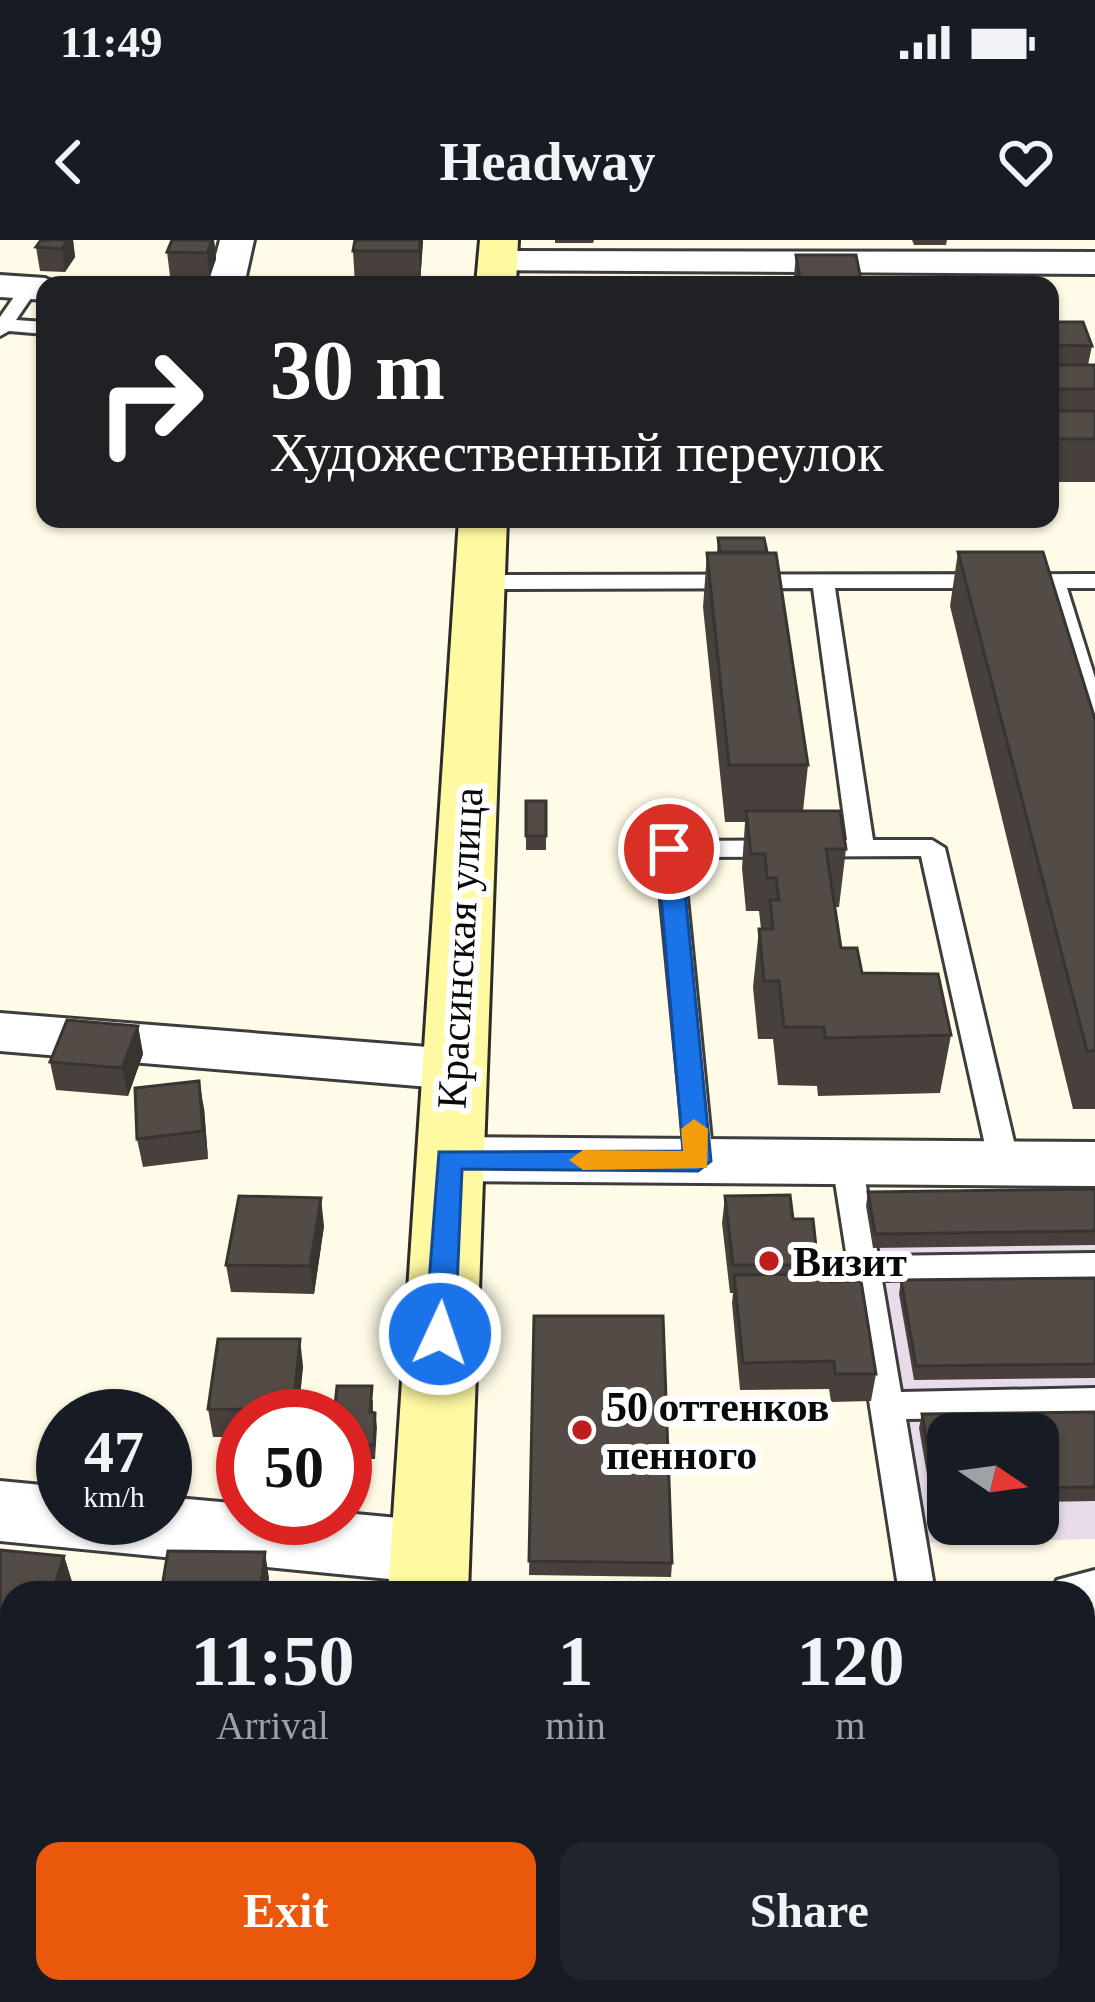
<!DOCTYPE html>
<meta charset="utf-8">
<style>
:root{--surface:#171b24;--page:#20242c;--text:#f1f3f6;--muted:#9ea1a6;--accent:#ea580c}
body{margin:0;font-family:Georgia,serif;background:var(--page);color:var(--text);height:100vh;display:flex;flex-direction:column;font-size:45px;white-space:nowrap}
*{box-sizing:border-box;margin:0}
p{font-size:39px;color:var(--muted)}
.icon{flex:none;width:66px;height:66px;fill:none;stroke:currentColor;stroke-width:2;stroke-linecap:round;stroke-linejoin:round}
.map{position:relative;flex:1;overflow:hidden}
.details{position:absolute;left:0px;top:1341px;width:1095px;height:423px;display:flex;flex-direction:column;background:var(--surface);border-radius:36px 36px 0 0;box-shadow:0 3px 9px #0004}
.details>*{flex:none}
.top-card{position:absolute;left:36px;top:36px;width:1023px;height:252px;border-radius:24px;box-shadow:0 3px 9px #0004;background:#202124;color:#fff;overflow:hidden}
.needle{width:78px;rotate:103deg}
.tools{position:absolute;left:927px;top:1173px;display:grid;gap:24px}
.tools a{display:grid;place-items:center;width:132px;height:132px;border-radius:24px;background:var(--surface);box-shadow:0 3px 9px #0004;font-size:60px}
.speed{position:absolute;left:36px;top:1149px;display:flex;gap:24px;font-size:60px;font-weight:700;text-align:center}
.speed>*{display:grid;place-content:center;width:156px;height:156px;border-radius:50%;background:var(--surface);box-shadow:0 3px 9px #0004;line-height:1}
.speed small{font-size:30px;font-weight:400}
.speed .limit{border:18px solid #d22;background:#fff;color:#111}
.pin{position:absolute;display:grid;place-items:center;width:102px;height:102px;color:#fff;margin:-51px;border:6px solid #fff;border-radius:50%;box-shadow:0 3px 12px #0007}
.me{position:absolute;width:132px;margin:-66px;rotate:3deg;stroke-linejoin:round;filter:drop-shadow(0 0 9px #0008)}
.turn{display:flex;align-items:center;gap:42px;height:252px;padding:0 36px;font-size:54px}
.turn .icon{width:156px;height:156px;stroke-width:2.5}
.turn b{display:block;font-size:84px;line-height:102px}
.eta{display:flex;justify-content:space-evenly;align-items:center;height:204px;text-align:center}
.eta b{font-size:72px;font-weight:800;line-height:84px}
.cta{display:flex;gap:24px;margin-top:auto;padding:24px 36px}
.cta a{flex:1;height:138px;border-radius:24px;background:var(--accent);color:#fff;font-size:48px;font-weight:800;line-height:138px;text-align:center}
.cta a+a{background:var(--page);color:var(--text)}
.status{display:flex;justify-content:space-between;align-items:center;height:84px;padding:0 60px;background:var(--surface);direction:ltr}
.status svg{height:33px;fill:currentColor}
header{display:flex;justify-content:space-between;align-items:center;height:156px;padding:0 36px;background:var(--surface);font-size:54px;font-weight:800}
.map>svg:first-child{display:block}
.industrial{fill:#e9dcea;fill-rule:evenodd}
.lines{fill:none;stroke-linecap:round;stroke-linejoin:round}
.lane-casing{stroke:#3d3d3d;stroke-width:6}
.street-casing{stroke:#3d3d3d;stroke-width:6}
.secondary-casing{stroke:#2c2c2c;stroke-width:6}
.lane{fill:#fff;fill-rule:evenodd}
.street{fill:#fff;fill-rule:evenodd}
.secondary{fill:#fff9a1;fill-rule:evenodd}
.wall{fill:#47403c}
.shaded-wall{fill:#3a3431}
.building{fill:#534b46;stroke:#3a3431;stroke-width:3}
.route{fill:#1a73e8;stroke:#114b97;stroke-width:3}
.slow{fill:#f59e0b}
.poi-dot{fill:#bf1c1c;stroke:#fff;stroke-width:4.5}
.labels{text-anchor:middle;stroke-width:12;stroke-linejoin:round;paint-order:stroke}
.street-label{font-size:42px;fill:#0a0a0a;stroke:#fff}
.poi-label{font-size:42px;font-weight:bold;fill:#0a0a0a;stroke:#fff;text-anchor:start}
</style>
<div class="status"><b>11:49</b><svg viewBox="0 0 49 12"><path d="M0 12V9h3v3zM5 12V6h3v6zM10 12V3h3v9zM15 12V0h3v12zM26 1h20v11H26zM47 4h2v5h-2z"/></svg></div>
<header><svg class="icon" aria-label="back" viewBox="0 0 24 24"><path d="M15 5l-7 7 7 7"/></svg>Headway<svg class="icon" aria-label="heart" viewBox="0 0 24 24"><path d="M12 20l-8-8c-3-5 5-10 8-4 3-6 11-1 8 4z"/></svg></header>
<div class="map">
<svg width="1095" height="1762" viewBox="0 0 1095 1762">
<rect width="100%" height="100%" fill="#fffbe6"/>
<path class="industrial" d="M1095 955V1299L910 1303 854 958ZM948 1194H1038V1284H948Z"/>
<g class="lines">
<defs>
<g id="lane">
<path d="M23 44 38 48 16 80 45 82V94L9 91 0 96V77Z"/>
<path d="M1095 334V348H1067L1095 438V484L1083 477 1045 348H835L873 600H932L945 608 1019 923 1015 931H993L989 923 921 616 683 617 713 921 698 932 687 929 656 609 669 601 847 600 813 348 479 349 468 342 479 335Z"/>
<path d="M847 911 862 922 878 1016 1095 1013V1037L882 1040 901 1152 1095 1148V1176L906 1179 935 1353H899L832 922Z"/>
</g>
<g id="street">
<path d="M220 0H254L244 45H208Z"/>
<path d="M498 11 1095 12V34L485 30 480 22 485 14Z"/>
<path d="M0 35 45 38 60 45H45V60L0 57Z"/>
<path d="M0 773 453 809 474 815 482 829 474 843 453 849 0 811Z"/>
<path d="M449 897 1095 902V946L449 941 427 935 418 919 427 903Z"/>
<path d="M0 1241 63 1247V1278H165V1257L243 1264V1278H345V1273L430 1281 456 1290 466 1312 456 1334 430 1343 0 1301Z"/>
<path d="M1095 1330V1394L1083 1395V1353H1051L1057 1340Z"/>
</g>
<g id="secondary">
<path d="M480 0H518L516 45H476Z"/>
<path d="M459 279H507L468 1353H388Z"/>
<rect x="356" y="1752" width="94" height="10"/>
</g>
</defs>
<use href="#lane" class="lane-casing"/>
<use href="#street" class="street-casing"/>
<use href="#secondary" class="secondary-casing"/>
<use href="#lane" class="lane"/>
<use href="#street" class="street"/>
<use href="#secondary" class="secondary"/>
</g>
<g class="wall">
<path d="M73 0 75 17 65 32 40 31 36 7Z"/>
<path d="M172 0H218H214L216 19 210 36H170L167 12Z"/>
<path d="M423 0 420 44H355L353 11Z"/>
<path d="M555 0H594L593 3H555Z"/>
<path d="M912 0H947L946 5H914Z"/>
<path d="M796 15 862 45H793Z"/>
<path d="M1050 82 1092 106 1088 125H1095V242H1050Z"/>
<path d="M718 298 808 525 803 571 846 609 839 667H835L841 708 862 733 951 795 940 853 818 856 817 846 778 845 773 799H758L753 747 759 689H761L759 671H746L742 628 745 582H725L703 367 707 313H717Z"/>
<path d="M958 312 1095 479V869H1073L950 366Z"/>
<rect x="526" y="561" width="20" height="49"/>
<path d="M138 786 143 814 128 856 56 850 50 822Z"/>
<path d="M204 868 208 919 143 927 137 899Z"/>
<path d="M1095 949V1005L873 1008 866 966 868 952Z"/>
<path d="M725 956 793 979 816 1007 812 1034 830 1042 876 1134 871 1161 831 1162 829 1149 740 1150 732 1063 733 1053H730L722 983Z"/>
<path d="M324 986 314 1054 231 1052 226 1025Z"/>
<path d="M1095 1038V1138L914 1140 899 1054 901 1040Z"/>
<path d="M534 1076 672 1323 671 1337 529 1335Z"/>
<path d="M303 1126 298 1176H243V1197H213L208 1169Z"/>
<path d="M373 1160V1173H375L377 1187 375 1219H345V1176Z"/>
<path d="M1095 1172V1261L1038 1262V1194H948V1263H932L919 1188 922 1174Z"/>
<path d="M0 1310 64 1316 72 1342 12 1353V1406L0 1405Z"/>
<path d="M1095 1408V1511L1083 1512V1409Z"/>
</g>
<g class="shaded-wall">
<path d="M67 0H73L75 17 65 32 62 9Z"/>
<path d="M212 0H214L216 19 210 36 207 13Z"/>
<path d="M420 0H423L420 44 419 11Z"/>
<path d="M138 786 143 814 128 856 122 828Z"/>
<path d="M199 841 204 868 208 919 203 891Z"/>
<path d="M321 958 324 986 314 1054 310 1026Z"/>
<path d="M300 1099 303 1126 298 1176H293Z"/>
<path d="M265 1312 269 1338 268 1353H260Z"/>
<path d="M64 1316 72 1342 69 1353H52Z"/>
<path d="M214 1752H223L222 1762H213Z"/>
</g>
<g class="building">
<path d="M41 0H67L62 9 36 7Z"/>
<path d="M172 0H212L207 13 167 12Z"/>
<path d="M355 0H420L419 11H353Z"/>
<path d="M796 15H856L862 45H801Z"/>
<path d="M1050 82H1083L1092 106 1050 105Z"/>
<rect x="1050" y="125" width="45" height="24"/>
<path d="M1050 152 1056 171H1095V199H1050Z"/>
<path d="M718 298H764L767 312H720Z"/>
<path d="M958 312H1043L1095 479V811H1087Z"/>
<path d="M707 313H776L808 525H729Z"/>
<rect x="526" y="561" width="20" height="35"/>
<path d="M746 571H840L846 609H826L841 708H857L862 733 938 734 951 795 825 798 824 787H784L779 741H764L759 689H773L770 660H779L776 638H767L765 614H751Z"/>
<path d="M67 780 138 786 122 828 50 822Z"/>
<path d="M199 841 203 891 137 899 135 848Z"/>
<path d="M1095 949V991L875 994 868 952Z"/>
<path d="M790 955 793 979H813L816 1007 800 1008 801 1025H733L725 956Z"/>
<path d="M239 956 321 958 310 1026 226 1025Z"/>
<path d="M828 1034 830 1042 861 1041 876 1134H835L834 1121 743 1123 734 1035Z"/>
<path d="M1095 1038V1124L916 1126 901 1040Z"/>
<path d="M534 1076H663L672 1323 529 1321Z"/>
<path d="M218 1099H300L293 1170 208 1169Z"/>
<path d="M337 1146H372L370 1172 375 1173 374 1205H345V1176H334Z"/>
<path d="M1095 1172V1247L1038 1248V1194H948V1249H935L922 1174Z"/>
<path d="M0 1310 64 1316 52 1353H12V1381L0 1379Z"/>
<path d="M168 1311 265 1312 260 1353H161Z"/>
<path d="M1095 1408V1486L1083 1487V1409Z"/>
<path d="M99 1752H214L213 1762H97Z"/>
</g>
<path class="route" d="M669 602 681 609 711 921 698 931 462 929 455 1094 451 1102H430L425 1094 439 912 683 911 657 609Z"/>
<path class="slow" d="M694 879 708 889 707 928 583 930 569 920 583 910 683 911 681 889Z"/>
<g class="poi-dot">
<circle cx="769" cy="1021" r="12"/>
<circle cx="582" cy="1190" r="12"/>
</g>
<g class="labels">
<g class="street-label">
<text transform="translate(459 708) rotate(-87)" y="15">Красинская улица</text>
</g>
<g class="poi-label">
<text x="793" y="1036">Визит</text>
<text x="606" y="1181">50 оттенков<tspan x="606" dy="48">пенного</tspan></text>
</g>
</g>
</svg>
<div class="tools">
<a><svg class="needle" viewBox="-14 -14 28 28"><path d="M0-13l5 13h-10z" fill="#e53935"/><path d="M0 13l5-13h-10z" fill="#9ea1a6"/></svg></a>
</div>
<div class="speed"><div>47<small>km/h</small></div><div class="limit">50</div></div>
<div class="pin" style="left:669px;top:609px;background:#d93025"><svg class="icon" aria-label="arrive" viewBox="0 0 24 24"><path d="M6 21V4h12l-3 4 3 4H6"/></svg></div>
<svg class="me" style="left:440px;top:1094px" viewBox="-20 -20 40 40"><circle r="17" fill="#1a73e8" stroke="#fff" stroke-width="3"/><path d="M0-11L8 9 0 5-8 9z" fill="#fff"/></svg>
<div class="top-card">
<div class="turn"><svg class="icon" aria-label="right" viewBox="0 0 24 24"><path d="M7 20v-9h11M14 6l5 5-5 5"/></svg><div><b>30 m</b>Художественный переулок</div></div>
</div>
<section class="details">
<div class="eta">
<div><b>11:50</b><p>Arrival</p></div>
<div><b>1</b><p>min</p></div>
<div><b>120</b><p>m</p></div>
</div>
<div class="cta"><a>Exit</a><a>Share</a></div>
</section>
</div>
